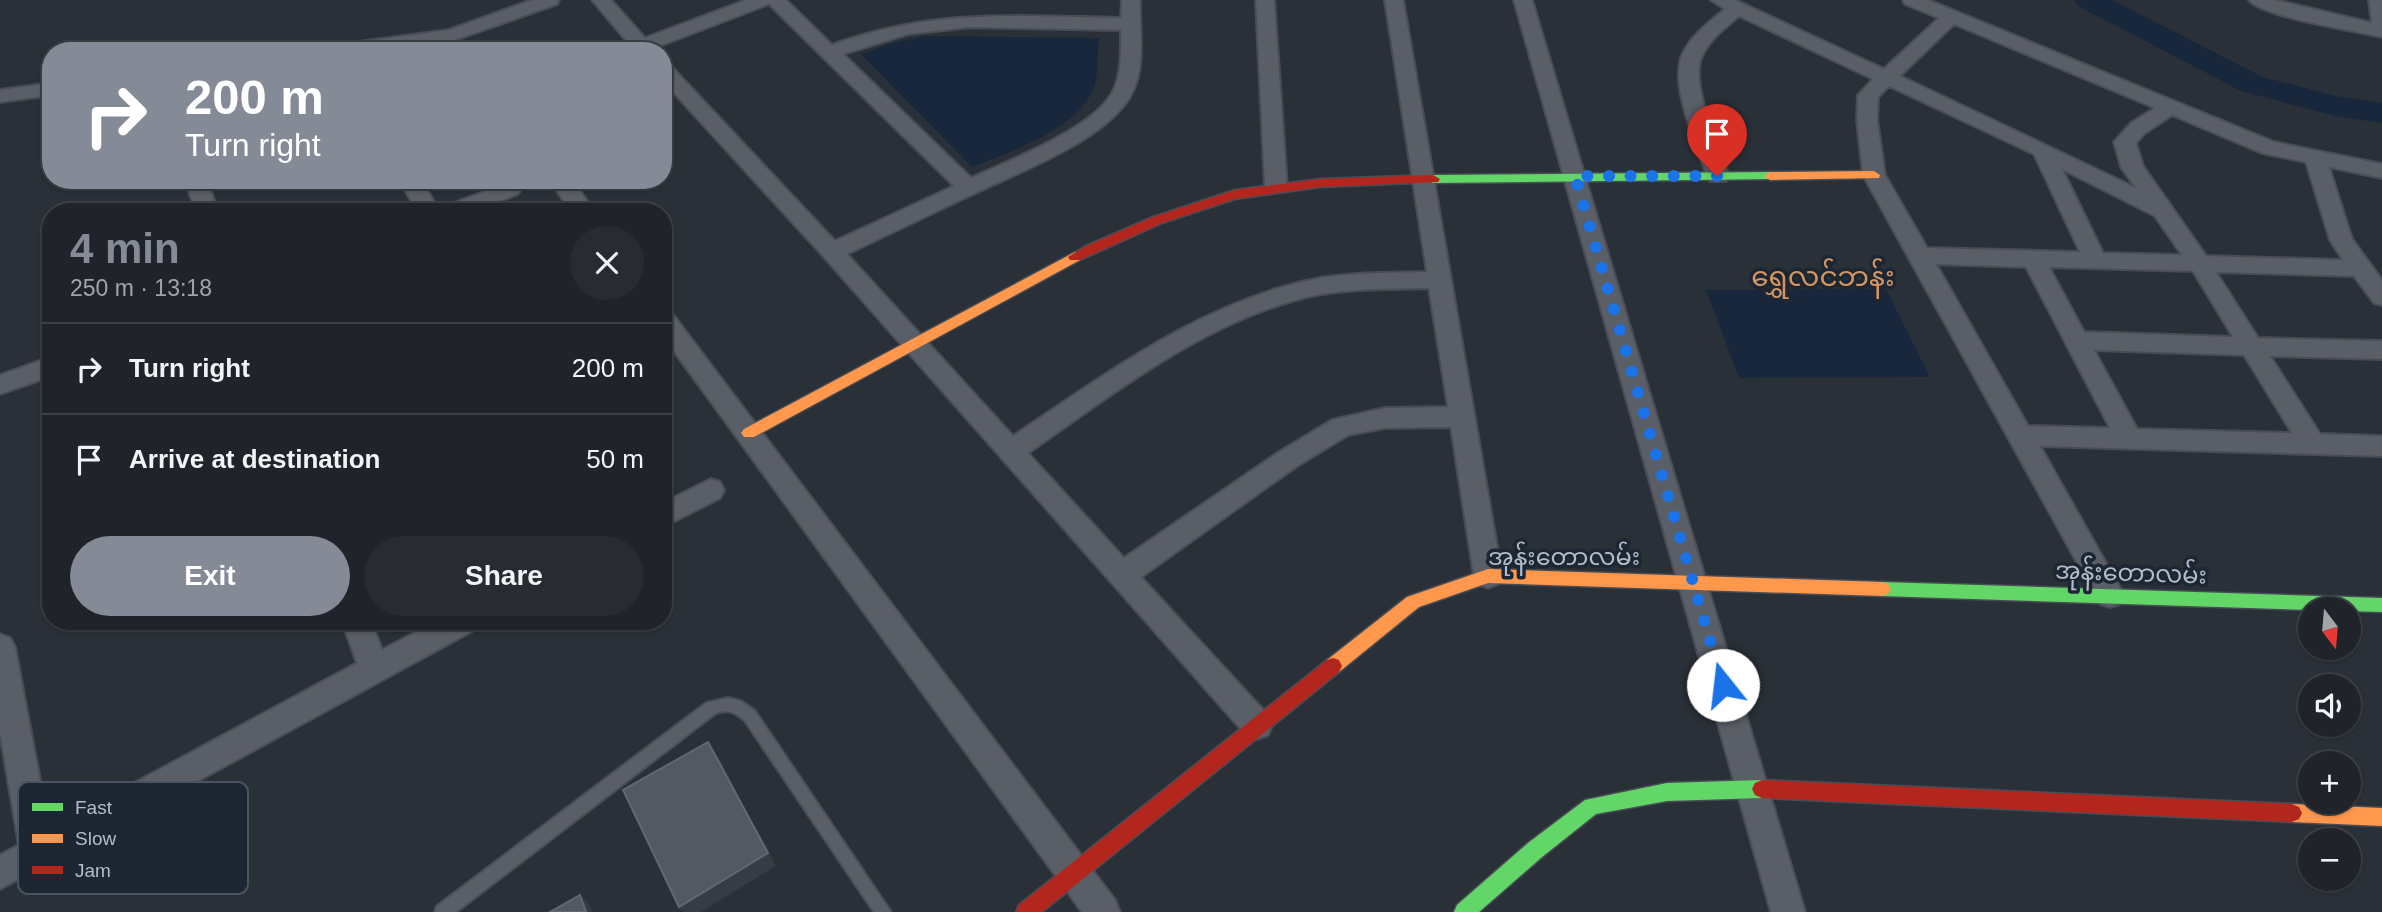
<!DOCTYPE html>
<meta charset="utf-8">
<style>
:root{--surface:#20242a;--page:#282c32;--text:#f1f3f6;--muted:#a2a4a8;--line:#3d4147;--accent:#848b96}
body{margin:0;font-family:Helvetica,"Noto Sans Myanmar",sans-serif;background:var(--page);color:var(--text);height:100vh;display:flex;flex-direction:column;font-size:26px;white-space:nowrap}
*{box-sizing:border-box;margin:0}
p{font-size:23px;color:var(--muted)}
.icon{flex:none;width:38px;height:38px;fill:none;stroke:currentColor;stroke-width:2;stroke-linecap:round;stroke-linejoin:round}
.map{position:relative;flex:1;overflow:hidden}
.details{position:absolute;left:42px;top:203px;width:630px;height:427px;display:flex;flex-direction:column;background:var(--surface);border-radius:28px;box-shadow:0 2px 5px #0004,0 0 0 2px var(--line)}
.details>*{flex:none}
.banner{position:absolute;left:42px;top:42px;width:630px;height:147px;border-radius:28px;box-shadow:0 2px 5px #0004,0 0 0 2px var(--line);background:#848b96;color:#fff;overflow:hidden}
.needle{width:46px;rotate:164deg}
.controls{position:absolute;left:2298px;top:597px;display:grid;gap:14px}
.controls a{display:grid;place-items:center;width:63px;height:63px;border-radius:50%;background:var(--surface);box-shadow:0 2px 5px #0004,0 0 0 2px var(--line);font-size:35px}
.pin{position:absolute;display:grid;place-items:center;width:60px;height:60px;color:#fff;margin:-72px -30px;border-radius:50% 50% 50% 0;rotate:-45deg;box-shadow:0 0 7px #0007}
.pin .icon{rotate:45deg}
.me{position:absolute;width:77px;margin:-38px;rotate:344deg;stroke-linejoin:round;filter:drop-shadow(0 0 5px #0008)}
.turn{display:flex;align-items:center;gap:24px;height:147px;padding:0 28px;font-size:32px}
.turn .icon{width:91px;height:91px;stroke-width:2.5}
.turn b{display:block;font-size:49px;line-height:60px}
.round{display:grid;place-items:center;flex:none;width:74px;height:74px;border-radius:37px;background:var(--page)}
.head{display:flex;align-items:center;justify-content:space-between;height:119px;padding:0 28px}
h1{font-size:42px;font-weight:700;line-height:52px;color:var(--accent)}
.action{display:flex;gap:14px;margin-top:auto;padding:14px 28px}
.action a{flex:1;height:80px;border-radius:42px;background:var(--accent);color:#fff;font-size:28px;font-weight:700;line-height:80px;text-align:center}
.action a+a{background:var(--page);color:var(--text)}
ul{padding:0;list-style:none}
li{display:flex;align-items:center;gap:21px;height:91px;padding:0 28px;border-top:2px solid var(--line)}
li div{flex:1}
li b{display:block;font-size:26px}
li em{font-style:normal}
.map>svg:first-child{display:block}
.water{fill:#19273c}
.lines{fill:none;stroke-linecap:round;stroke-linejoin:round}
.river{fill:#19273c;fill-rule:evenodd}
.lane-casing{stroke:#484c55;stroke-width:4}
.street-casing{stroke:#484c55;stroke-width:4}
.fast-casing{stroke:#484c55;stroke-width:3}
.slow-casing{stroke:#484c55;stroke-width:3}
.jam-casing{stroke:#484c55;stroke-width:3}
.lane{fill:#5a5e66;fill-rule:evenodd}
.street{fill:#5a5e66;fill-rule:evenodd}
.fast{fill:#63d668;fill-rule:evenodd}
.slow{fill:#ff974d;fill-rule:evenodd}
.jam{fill:#b3261e;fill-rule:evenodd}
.shaded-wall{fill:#373c44}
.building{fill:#535861;stroke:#626872;stroke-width:2}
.route{stroke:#1a73e8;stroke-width:12;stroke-dasharray:0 21.6}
.labels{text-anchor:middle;stroke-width:7;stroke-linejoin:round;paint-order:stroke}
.street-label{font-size:24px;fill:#b4bcc9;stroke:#1d2633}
.quarter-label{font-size:28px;fill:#d59563;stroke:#1d2633}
.key{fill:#1d2633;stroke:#4a5360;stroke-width:2}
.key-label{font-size:19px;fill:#b4bcc9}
</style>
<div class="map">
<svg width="2382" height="912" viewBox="0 0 2382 912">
<rect width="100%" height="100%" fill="#2a3038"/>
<g class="water">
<path d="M925 36 1099 38C1097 53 1099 74 1094 87 1078 130 1011 151 972 167L861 54 889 44Z"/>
<path d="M1886 289 1930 377 1739 378 1706 290Z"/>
</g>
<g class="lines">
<path class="river" d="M2074 0H2112L2263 77 2336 96 2382 103V123L2335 116 2241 91 2078 6Z"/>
<defs>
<path id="lane" d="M728 698 741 701 755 711 891 912H874L745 721C735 712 729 709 716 713L456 912H435L437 906 706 703Z"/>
<g id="street">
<path d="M532 0H559L557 4 452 41 381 51H327L337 45 449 30Z"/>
<path d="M592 0H611L645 38 746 0H786L832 45C932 8 1018 16 1121 18L1122 0H1140C1139 29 1146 63 1133 91 1112 138 1019 172 973 194 931 214 889 234 847 254L1013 436C1109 372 1204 300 1320 278 1355 272 1391 273 1427 272L1385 0H1403L1502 576 1498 584 1488 588 1478 584 1474 576 1451 427 1385 428 1348 435 1297 466 1141 577 1268 715 1272 725 1268 735 1257 739 1246 735 824 257 663 81V63L670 65 835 241 954 186 769 4 654 48 656 51H635ZM971 27 1121 30C1121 49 1122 71 1114 89 1098 127 1008 161 971 178L843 54 908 34ZM1429 288 1448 407 1385 408 1332 420 1279 452 1124 558 1028 453C1115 393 1202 323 1307 297 1347 288 1389 289 1429 288Z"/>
<path d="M1256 0H1274L1287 187 1284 192H1268L1265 187Z"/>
<path d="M1514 0H1532L1805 912H1771Z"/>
<path d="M1711 0H1735L1884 69 1939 18 1905 4 1903 0H1928L2274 142 2382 164V178L2329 167 2352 239 2382 280V305L2374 303 2354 276 2216 272 2258 338 2382 341V359L2270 356 2320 434 2382 436V456L2040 446 2124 595 2120 604 2110 607 2100 604 1863 175 1857 120 1858 95 1873 79 1739 16C1725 28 1711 38 1702 56 1689 83 1719 147 1729 176L1726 181H1710L1707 176C1697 145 1671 89 1681 58 1688 38 1709 22 1725 9ZM1954 24 2155 108 2131 123 2114 142 2121 167 2136 188 1900 76ZM1889 86 2034 154 2080 252 1927 248 1885 175 1877 120 1878 97ZM2172 115 2262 153 2306 162 2330 240 2343 260 2206 256 2143 166 2136 143 2145 133ZM2062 169 2155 216 2182 255 2103 253ZM1936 264 2026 267 2110 428 2028 426ZM2049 267 2193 271 2233 337 2084 332ZM2094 350 2244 355 2292 433 2137 429Z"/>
<path d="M2249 0H2275L2372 23 2369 0H2382V37C2357 31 2262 17 2249 0Z"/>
<path d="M51 83V95L0 102V90Z"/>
<path d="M185 180H207L218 212H196Z"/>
<path d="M399 180H421L440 212H418Z"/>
<path d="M549 180H572L595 212H572Z"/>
<path d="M510 182 518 184 521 189 518 194 473 212H440L443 207Z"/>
<path d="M663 310 671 312 1115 900 1120 912H1082L663 336Z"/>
<path d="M51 357V376L0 394V375Z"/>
<path d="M711 479 720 482 724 490 720 498 663 527V503Z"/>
<path d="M342 621H371L382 650 437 621H478L474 630 0 889V855L19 845 0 733V634L10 638 15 647 49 829 357 663Z"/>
</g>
<g id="fast">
<path d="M1770 172 1775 173V179L1433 183 1426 179 1433 175Z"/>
<path d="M1882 582 2382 598V612L2348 611V609L2310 610 1882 596 1876 594 1873 589 1876 584Z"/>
<path d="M1762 780 1769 783 1772 789 1769 795 1762 798 1667 801 1596 814 1542 857 1479 912H1454L1457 905 1528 843 1585 800 1667 783Z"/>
</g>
<g id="slow">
<path d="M1874 171 1880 175 1879 178 1770 180 1764 176 1770 172Z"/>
<path d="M1075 252 1082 257 1080 260 754 437H744L741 433 744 429Z"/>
<path d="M1488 569 1882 582 1888 584 1891 589 1888 594 1882 596 1488 583 1419 607 1339 672 1333 674 1327 672 1324 666 1327 660 1407 597Z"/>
<path d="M2292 804 2382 808V826L2292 822 2285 819 2282 813 2285 807Z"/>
</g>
<g id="jam">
<path d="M1433 175 1440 179 1438 182 1320 187 1235 199 1162 223 1080 260H1070L1068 257 1086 246 1153 217 1235 190 1320 179Z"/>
<path d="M1333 658 1339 660 1342 666 1339 672 1042 912H1016L1019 905 1327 660Z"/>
<path d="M1762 780 2292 804 2299 807 2302 813 2299 819 2292 822 1762 798 1755 795 1752 789 1755 783Z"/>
</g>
</defs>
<use href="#lane" class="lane-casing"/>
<use href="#street" class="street-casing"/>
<use href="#fast" class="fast-casing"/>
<use href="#slow" class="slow-casing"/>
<use href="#jam" class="jam-casing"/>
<use href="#lane" class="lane"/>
<use href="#street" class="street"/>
<use href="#fast" class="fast"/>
<use href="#slow" class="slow"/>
<use href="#jam" class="jam"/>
</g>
<g class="shaded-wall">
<path d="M708 742 717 755 776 866 701 912H683L679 907Z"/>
<path d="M580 895 589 904 592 912H586Z"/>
</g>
<g class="building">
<path d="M708 742 768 853 679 907 623 790Z"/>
<path d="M580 895 586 912H550Z"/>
</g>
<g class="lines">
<path class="route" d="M1717 176H1575L1723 685"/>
</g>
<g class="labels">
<g class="street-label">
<text x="1564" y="565">အုန်းတောလမ်း</text>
<text transform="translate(2131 573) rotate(2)" y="8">အုန်းတောလမ်း</text>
</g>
<g class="quarter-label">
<text x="1823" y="286">ရွှေလင်ဘန်း</text>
</g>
</g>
<rect x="18" y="782" width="230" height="112" rx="10" class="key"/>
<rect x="32" y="803" width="31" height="8" fill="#63d668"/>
<rect x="32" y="834" width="31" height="9" fill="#ff974d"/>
<rect x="32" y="866" width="31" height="8" fill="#b3261e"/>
<g class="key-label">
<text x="75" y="814">Fast</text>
<text x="75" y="845">Slow</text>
<text x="75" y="877">Jam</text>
</g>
</svg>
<div class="controls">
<a><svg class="needle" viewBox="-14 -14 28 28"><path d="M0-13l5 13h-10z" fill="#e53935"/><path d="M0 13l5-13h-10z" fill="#a2a4a8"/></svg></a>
<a><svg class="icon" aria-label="sound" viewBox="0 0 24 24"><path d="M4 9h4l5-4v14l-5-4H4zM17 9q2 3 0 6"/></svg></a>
<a>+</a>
<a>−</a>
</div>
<div class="pin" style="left:1717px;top:176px;background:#d93025"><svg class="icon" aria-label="arrive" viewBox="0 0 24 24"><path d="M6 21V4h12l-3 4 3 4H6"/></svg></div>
<svg class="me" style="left:1723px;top:685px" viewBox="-20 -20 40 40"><circle r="19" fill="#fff"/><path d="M0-13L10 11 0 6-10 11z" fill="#1a73e8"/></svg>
<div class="banner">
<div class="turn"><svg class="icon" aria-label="right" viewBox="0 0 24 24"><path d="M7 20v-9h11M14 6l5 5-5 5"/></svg><div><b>200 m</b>Turn right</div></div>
</div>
<section class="details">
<div class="head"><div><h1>4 min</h1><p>250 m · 13:18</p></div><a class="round"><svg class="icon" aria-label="close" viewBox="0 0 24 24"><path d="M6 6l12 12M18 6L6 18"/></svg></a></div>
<ul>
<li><svg class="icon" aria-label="right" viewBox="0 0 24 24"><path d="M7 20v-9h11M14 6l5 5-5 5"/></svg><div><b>Turn right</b></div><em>200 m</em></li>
<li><svg class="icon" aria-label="arrive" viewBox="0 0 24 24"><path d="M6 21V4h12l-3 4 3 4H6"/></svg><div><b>Arrive at destination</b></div><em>50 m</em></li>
</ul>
<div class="action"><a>Exit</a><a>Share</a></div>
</section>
</div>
